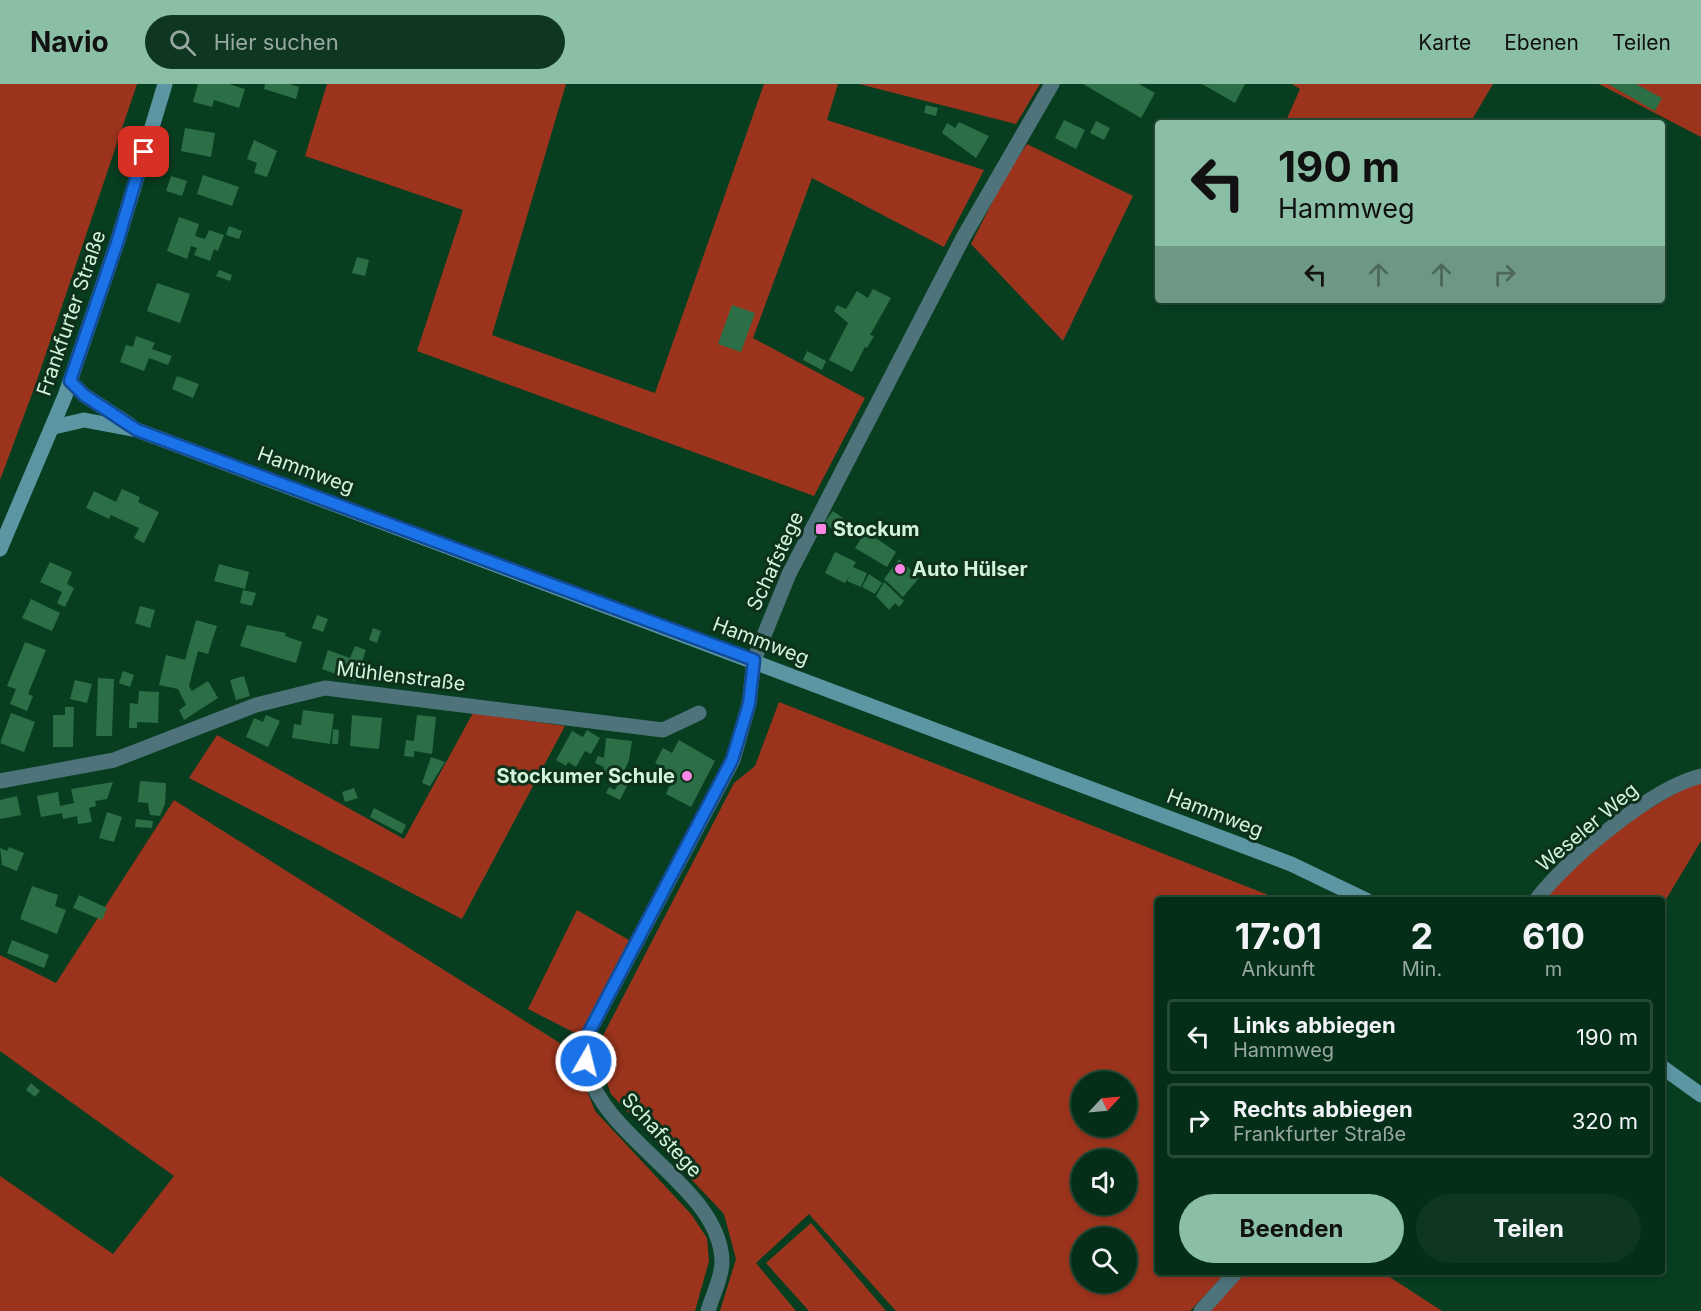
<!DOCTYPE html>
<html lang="de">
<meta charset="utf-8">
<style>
:root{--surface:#052e18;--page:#0e3621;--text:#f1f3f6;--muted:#97a8a2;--line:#264a37;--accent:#8abfa5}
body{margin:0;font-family:Inter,sans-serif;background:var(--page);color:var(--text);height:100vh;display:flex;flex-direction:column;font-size:22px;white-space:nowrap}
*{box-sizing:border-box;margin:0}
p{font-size:20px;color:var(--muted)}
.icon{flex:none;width:33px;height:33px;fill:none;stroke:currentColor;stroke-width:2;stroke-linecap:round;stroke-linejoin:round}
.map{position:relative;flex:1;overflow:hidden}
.side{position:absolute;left:1155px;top:813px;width:510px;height:378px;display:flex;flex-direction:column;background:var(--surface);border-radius:6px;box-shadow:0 3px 9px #0003,0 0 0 2px var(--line)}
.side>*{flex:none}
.guide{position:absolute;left:1155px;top:36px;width:510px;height:183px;border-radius:6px;box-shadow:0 3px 9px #0003,0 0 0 2px var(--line);background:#8abfa5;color:#111;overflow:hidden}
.needle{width:39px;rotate:64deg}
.tools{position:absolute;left:1071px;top:987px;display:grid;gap:12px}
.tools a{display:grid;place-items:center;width:66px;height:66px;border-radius:50%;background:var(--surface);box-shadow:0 3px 9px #0003,0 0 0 2px var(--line);font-size:30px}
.pin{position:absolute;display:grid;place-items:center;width:51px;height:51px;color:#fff;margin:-26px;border-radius:12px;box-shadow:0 3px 9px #0006}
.me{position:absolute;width:66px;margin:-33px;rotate:8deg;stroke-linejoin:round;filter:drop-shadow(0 0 4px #0008)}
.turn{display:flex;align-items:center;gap:21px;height:126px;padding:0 24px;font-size:27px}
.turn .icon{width:78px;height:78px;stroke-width:2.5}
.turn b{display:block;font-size:42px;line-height:51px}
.lanes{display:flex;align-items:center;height:57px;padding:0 24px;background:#0003;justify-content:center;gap:30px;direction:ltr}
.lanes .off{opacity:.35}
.eta{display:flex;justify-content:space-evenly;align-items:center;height:102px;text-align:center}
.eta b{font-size:36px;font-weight:700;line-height:42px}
.cta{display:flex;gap:12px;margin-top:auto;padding:12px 24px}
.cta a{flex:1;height:69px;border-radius:36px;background:var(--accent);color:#111;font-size:24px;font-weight:700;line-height:69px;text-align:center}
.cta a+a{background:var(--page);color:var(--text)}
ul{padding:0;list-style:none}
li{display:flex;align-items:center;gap:18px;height:75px;margin:0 12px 9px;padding:0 12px;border:3px solid var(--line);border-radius:6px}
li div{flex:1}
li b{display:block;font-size:22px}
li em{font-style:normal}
header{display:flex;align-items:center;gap:36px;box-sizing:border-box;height:84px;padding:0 30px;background:var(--accent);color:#111}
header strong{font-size:28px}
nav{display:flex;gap:33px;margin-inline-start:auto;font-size:21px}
.search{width:420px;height:54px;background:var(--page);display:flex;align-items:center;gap:15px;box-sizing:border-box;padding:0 21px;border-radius:33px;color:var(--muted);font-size:22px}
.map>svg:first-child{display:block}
.green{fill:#9c341d;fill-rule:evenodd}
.building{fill:#2c6e46}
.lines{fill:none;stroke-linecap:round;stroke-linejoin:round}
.street{stroke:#4f737b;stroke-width:15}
.secondary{stroke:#5c96a3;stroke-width:15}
.route-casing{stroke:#114b97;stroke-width:15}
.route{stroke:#1a73e8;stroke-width:10}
.poi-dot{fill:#fa87e6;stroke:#0e311c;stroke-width:2}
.labels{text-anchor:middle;stroke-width:6;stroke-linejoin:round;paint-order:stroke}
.street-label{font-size:20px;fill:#d3f4dc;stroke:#0e311c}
.poi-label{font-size:20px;font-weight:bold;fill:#d3f4dc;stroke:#0e311c;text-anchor:start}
</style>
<header>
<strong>Navio</strong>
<div class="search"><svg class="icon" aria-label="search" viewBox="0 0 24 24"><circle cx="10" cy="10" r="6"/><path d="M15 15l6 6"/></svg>Hier suchen</div>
<nav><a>Karte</a><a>Ebenen</a><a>Teilen</a></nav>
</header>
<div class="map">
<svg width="1701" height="1227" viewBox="0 0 1701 1227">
<rect width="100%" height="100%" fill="#073e20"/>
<g class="green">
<path d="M0 0H137L35 302 0 396Z"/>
<path d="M327 0H566L492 251 655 309 764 0H838L827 36 984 86 944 163 812 94 753 254 865 314 814 412 417 267 463 126 305 72Z"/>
<path d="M859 0H1040L1016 40Z"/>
<path d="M1292 0H1493L1470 39H1285L1300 5Z"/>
<path d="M1599 0H1701V53Z"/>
<path d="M1027 60 1133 112 1063 257 971 160 1005 93Z"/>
<path d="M779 618 1281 816H1158V1188H1227L1190 1227H896L809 1130 756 1179 796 1227H720L736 1175 724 1130 611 1010 595 967 734 699 755 682ZM1082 998H1126V1042H1082ZM1082 1076H1126V1120H1082ZM1082 1154H1126V1198H1082Z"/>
<path d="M473 629 565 642 462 835 189 694 217 651 404 755Z"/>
<path d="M1691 700H1701V757L1662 822V816H1542L1589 769 1626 739Z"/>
<path d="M174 716 571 966 595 1027 691 1130 707 1154 709 1177 695 1227H0V1092L113 1170 174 1092 0 967V871L56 899Z"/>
<path d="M577 826 629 856 581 952 528 925Z"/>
<path d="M811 1139 886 1227H809L766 1179Z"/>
<path d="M1246 1188H1382L1442 1227H1210Z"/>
</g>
<g class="building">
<path d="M198 0H229L245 5 239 24 214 16 212 23 193 18Z"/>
<path d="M265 0H290L299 3 296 15 264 5Z"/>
<path d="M1083 0H1139L1155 9 1141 34Z"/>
<path d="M1202 0H1245L1235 19Z"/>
<path d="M1608 0H1636L1662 14 1655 27Z"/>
<path d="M926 21 938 24 936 32 924 29Z"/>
<path d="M1064 36 1085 46 1076 65 1055 54Z"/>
<path d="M1096 37 1110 44 1104 56 1090 49Z"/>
<path d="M959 38 989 52 976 74 942 49 947 39 955 44Z"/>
<path d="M185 44 215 49 211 73 181 67Z"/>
<path d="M254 56 277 67 267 93 254 89 257 79 247 75Z"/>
<path d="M203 91 239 103 232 122 197 110Z"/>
<path d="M171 92 187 97 182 112 166 107Z"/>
<path d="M179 133 199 140 195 152 205 155 209 146 224 151 218 167 214 165 210 177 194 171 197 164 191 162 187 175 167 167Z"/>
<path d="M229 142 242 147 239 155 226 151Z"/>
<path d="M357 173 369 176 365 192 352 189Z"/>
<path d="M219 186 232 191 230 197 216 192Z"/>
<path d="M157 199 190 210 180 239 147 227Z"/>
<path d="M873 205 891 214 870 251 874 252 867 264 865 263 852 288 829 276 848 239 834 227 837 221 846 225 857 207 868 214Z"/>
<path d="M732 221 755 229 741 268 718 260Z"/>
<path d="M136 252 155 259 152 265 172 272 168 281 149 274 144 287 120 278 126 261 133 263Z"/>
<path d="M807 267 826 277 822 286 803 276Z"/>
<path d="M177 292 199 300 193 314 172 305Z"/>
<path d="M122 405 140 413 138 418 159 428 144 459 134 454 139 444 111 431 109 435 86 424 94 407 116 418Z"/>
<path d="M833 427 843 434 835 447 824 439Z"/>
<path d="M866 447 896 468 887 483 855 464Z"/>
<path d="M835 468 856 478 853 483 867 489 861 503 847 497 851 489 845 499 825 489Z"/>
<path d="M899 475 919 494 903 513 884 495Z"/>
<path d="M50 478 72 488 67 500 74 504 65 523 57 519 62 508 40 498Z"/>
<path d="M219 480 249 488 245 505 214 497Z"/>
<path d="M869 490 882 499 875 510 862 503Z"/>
<path d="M884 498 904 517 899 523 895 519 889 526 876 512Z"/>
<path d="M243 506 256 509 252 522 240 519Z"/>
<path d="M31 515 60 529 52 547 22 534Z"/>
<path d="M140 522 155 526 150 544 135 539Z"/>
<path d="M317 531 328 535 323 548 312 544Z"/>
<path d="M196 536 217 542 208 570 198 567 189 602 192 607 208 597 218 614 184 636 179 626 186 621 178 605 159 601 166 571 185 576Z"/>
<path d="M247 541 286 549 285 552 302 558 296 579 240 562Z"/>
<path d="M373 544 381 547 377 559 369 556Z"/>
<path d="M25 558 46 566 28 610 33 612 27 627 10 620 16 605 7 602Z"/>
<path d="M355 562 366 566 355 597 322 585 328 566 350 574Z"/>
<path d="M123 587 134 591 130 603 119 599Z"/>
<path d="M244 592 250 612 236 616 230 596Z"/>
<path d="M98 594 114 595 112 652H96Z"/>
<path d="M75 596 92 600 87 619 70 615Z"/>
<path d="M139 607 159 608 158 639 137 638V644H129L130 619 138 620Z"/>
<path d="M65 623H74L73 663H53V631H65Z"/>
<path d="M303 626 334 630 330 660 292 654 294 640 301 641Z"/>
<path d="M11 629 35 638 24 668 0 659Z"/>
<path d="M266 631 280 637 268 663 246 653 254 634 263 638Z"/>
<path d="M352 631 382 634 379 665 350 662Z"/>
<path d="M417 631 436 633 432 670 414 667V673L404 672 406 656 414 657Z"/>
<path d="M333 645 339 646 338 660H332Z"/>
<path d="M587 646 600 654 591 670 585 667 576 683 568 678 566 682 556 676 572 647 583 653Z"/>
<path d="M606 654 632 657 629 676 622 692 603 688 604 683 595 679 598 672 604 674Z"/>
<path d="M679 656 715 677 691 723 666 710 673 694 663 689 665 684 655 679 663 664 672 669Z"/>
<path d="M431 673 445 678 430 702 422 699Z"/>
<path d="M620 696 628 700 620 716 606 709 609 703 615 706Z"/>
<path d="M140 697 166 699 165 720 160 732 150 731 148 719 138 718Z"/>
<path d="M113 698 107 715 95 717 96 722 89 724 92 738 78 740 77 732 63 735 62 729 41 733 37 712 58 708 60 722 74 719 71 705Z"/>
<path d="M354 704 358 714 345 718 342 708Z"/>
<path d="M17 712 21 731 0 735V716Z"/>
<path d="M374 724 406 741 402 750 370 733Z"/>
<path d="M107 728 122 733 114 758 99 754Z"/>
<path d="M136 735 153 737 152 744 135 743Z"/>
<path d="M9 763 24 769 17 787 2 781 0 764 7 767Z"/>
<path d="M32 802 58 811 55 822 66 826 57 850 20 835Z"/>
<path d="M79 811 107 824 102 836 73 824Z"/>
<path d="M12 856 49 871 44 884 7 869Z"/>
<path d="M31 999 40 1007 35 1013 26 1006Z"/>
</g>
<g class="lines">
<g class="street">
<path d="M0 697 114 676 256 621 325 604 663 646 699 629"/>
<path d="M1536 816C1568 775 1651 704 1701 692"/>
<path d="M708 1227C712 1212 722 1194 722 1178 721 1101 597 1054 586 978 585 969 588 959 588 950L733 676 749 620 754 576 789 490 964 152 1052 0"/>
<path d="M1201 1227 1236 1188"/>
</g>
<g class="secondary">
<path d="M70 297 84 311 130 341"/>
<path d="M54 343 84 336 137 346 1291 780 1366 816"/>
<path d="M0 465 65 312 117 159 165 0"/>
<path d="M1662 983 1701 1011"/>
</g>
</g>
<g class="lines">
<defs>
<path id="route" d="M144 68 117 159 70 297 84 311 137 346 754 576 749 620 732 676 588 950 586 977"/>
</defs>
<use href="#route" class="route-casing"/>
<use href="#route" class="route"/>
</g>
<g class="poi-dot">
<rect x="815" y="439" width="12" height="12" rx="3"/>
<circle cx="900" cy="485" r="6"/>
<circle cx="687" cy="692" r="6"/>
</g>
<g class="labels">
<g class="street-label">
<text transform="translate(71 229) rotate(-71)" y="7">Frankfurter Straße</text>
<text transform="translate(306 386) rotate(20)" y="7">Hammweg</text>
<text transform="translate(775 477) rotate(-65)" y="7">Schafstege</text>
<text transform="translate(761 557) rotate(21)" y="7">Hammweg</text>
<text transform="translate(401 592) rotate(7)" y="7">Mühlenstraße</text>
<text transform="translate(1215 729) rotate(21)" y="7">Hammweg</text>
<text transform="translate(1587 743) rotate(-40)" y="7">Weseler Weg</text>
<text transform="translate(662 1051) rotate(47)" y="7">Schafstege</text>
</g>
<g class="poi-label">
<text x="833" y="452">Stockum</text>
<text x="912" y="492">Auto Hülser</text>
<text x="675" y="699" text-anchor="end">Stockumer Schule</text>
</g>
</g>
</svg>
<div class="tools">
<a><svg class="needle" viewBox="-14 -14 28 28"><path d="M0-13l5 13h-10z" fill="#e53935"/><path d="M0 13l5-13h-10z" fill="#97a8a2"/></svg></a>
<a><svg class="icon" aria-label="sound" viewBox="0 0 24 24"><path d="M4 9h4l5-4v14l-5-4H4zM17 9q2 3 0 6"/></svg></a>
<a><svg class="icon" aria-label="search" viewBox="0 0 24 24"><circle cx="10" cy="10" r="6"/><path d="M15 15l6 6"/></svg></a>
</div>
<div class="pin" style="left:144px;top:68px;background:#d93025"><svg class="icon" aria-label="arrive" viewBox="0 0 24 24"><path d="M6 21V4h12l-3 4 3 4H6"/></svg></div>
<svg class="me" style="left:586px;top:977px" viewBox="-20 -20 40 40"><circle r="17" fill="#1a73e8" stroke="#fff" stroke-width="3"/><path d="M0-11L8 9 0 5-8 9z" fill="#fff"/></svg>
<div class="guide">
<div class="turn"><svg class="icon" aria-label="left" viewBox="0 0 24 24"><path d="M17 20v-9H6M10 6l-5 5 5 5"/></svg><div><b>190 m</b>Hammweg</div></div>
<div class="lanes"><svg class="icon" aria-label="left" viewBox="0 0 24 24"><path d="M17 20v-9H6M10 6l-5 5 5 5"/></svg><svg class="icon off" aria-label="ahead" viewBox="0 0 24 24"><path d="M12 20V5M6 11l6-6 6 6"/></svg><svg class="icon off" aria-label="ahead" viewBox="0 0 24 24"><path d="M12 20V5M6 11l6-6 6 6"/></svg><svg class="icon off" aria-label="right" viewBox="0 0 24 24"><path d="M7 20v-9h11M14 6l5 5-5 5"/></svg></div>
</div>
<section class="side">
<div class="eta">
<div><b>17:01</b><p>Ankunft</p></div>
<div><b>2</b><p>Min.</p></div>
<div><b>610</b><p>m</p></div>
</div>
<ul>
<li><svg class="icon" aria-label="left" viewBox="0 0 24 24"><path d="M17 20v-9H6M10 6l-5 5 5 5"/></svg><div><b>Links abbiegen</b><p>Hammweg</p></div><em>190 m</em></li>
<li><svg class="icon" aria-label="right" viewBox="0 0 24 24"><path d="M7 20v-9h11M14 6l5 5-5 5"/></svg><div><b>Rechts abbiegen</b><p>Frankfurter Straße</p></div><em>320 m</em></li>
</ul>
<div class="cta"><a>Beenden</a><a>Teilen</a></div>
</section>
</div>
